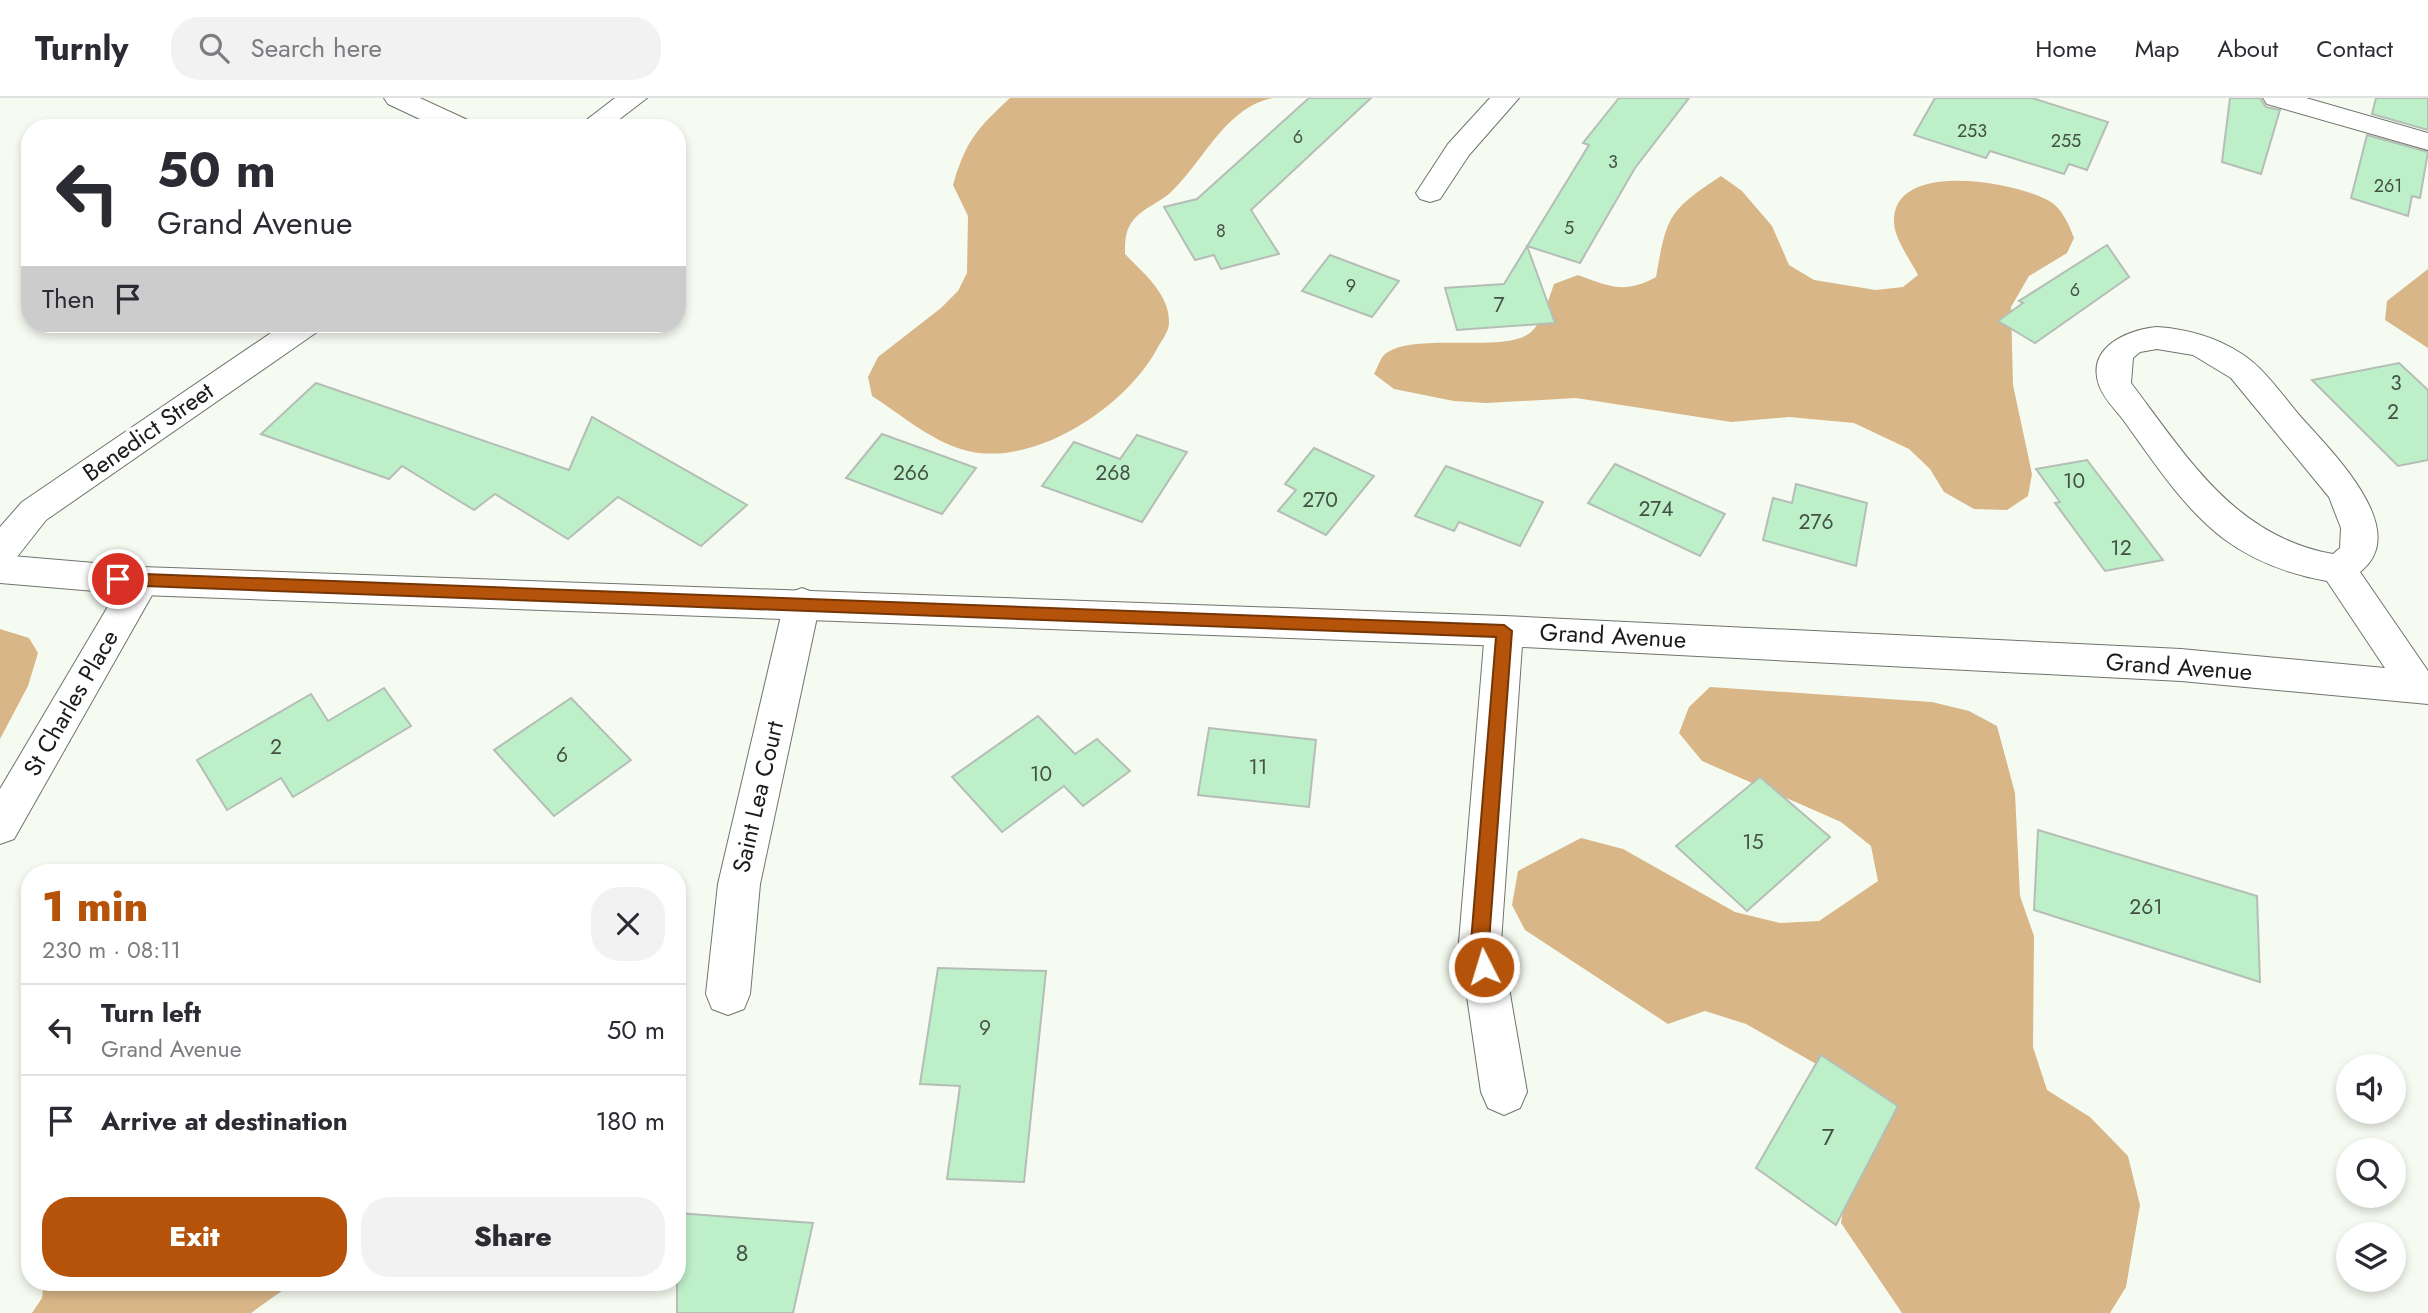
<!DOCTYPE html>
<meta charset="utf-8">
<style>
:root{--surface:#fff;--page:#f2f2f3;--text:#2b2b33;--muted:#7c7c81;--line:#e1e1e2;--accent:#b45309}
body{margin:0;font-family:Jost,sans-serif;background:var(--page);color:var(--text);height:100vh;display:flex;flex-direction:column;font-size:26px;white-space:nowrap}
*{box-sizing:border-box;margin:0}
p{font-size:23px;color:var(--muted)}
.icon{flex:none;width:38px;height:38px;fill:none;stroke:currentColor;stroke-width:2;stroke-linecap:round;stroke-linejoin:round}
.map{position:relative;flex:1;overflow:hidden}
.details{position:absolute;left:21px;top:766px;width:665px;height:427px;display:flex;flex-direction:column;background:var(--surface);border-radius:28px;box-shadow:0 4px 10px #0003}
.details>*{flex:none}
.top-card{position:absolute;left:21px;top:21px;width:665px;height:214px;border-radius:28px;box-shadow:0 4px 10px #0003;background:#fff;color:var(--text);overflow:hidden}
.controls{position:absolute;left:2336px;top:956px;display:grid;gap:14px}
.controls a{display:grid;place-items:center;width:70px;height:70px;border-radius:50%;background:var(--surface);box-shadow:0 4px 10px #0003;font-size:35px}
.pin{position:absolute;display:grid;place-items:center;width:60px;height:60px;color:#fff;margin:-30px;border:4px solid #fff;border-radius:50%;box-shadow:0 2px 7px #0007}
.me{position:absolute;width:77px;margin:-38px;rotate:355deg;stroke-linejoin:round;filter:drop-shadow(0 0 5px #0008)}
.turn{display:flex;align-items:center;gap:24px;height:147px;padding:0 21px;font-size:32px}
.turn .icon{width:91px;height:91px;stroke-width:2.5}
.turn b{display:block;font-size:49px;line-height:60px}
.then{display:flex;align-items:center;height:66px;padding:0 21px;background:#0003;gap:14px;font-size:26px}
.round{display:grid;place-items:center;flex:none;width:74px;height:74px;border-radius:28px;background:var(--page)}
.headline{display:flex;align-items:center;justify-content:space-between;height:119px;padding:0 21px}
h1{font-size:42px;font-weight:800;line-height:52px;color:var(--accent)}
.action{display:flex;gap:14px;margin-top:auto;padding:14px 21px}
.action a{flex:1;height:80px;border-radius:28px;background:var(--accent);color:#fff;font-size:28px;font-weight:800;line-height:80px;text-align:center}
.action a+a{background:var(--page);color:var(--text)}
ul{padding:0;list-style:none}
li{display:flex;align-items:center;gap:21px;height:91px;padding:0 21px;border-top:2px solid var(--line)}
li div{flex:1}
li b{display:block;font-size:26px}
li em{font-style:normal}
header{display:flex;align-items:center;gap:42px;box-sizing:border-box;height:98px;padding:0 35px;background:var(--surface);border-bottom:2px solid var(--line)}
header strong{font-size:33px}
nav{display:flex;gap:38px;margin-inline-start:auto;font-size:24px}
.search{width:490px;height:63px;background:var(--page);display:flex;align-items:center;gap:18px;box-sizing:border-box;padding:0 24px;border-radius:28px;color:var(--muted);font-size:26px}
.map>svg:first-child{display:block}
.forest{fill:#d8b687}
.building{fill:#bdefc8;stroke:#b5beb6;stroke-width:2}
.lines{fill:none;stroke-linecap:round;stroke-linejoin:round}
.street-casing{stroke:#70746b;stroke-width:2}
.secondary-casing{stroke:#70746b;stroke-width:2}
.street{fill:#fff;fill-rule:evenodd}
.secondary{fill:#fff;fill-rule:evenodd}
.route{fill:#b45309;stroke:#753606;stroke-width:2}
.labels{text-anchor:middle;stroke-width:7;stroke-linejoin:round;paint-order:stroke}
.far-number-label{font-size:18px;fill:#435144}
.number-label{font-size:21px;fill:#435144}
.street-label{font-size:24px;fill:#1a1c18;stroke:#fff}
.near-number-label{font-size:24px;fill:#435144}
</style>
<header>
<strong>Turnly</strong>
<div class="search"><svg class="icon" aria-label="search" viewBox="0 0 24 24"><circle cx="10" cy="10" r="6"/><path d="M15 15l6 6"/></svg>Search here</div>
<nav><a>Home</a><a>Map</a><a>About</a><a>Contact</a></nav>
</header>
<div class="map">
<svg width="2428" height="1215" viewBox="0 0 2428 1215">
<rect width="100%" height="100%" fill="#f6fbf1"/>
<g class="forest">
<path d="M1010 0H1273C1225 9 1203 65 1170 95 1160 104 1144 110 1135 120 1125 131 1125 142 1125 156 1143 175 1170 196 1169 225 1169 233 1162 242 1158 249 1128 307 1037 369 968 353 933 345 902 317 872 298L868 279 878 259 941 210 958 193 967 175 968 118 953 87C966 42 977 31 1010 0Z"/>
<path d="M1721 78 1742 93 1772 128 1789 167 1814 182 1876 192 1903 189 1918 177C1911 163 1894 140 1894 124 1892 61 2018 84 2051 104 2063 112 2069 127 2074 140L2067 155 2029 178 2011 209 2013 287 2032 376 2028 398 2007 412 1974 411 1944 394 1930 371 1909 351 1854 325 1789 319 1731 324 1576 300 1486 305 1454 303 1394 291 1374 276C1377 271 1380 261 1384 257 1412 232 1506 257 1531 234 1544 222 1548 202 1554 186L1578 177C1610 189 1625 196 1656 179 1667 118 1668 113 1721 78Z"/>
<path d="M2428 171V250L2385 222 2387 203Z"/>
<path d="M0 531 29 540 38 555 28 588 0 641Z"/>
<path d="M1710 589 1932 604 1969 613 1997 628 2015 695 2020 798 2034 838 2033 949 2047 992 2090 1019 2128 1058 2140 1107 2126 1189 2110 1215H1902L1841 1125 1849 1081 1825 971 1746 926 1705 913 1668 926 1525 832 1512 807 1518 773 1581 740 1623 751 1735 814 1780 825 1819 823 1878 783 1871 748 1841 724 1702 663 1679 635 1689 609Z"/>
<path d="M44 1185H293L251 1215H32L42 1200Z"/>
</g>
<g class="building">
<path d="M1309 0H1371L1251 112 1279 156 1221 171 1214 157 1195 162 1164 109 1197 101Z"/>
<path d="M1619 0H1689L1635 70 1580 165 1527 148 1555 225 1457 232 1445 190 1504 186 1589 47 1583 45Z"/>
<path d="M1935 0H2032L2108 24 2087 72 2069 66 2064 76 1990 53 1986 60 1914 37Z"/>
<path d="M2230 0H2260L2266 9 2280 12 2261 76 2222 64Z"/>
<path d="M2376 0H2428V32L2372 16Z"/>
<path d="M2367 37 2428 54 2420 100 2412 98 2408 118 2351 100Z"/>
<path d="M2107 147 2129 179 2035 245 1998 223 2023 205 2019 203Z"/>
<path d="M1330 157 1399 183 1372 219 1302 193Z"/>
<path d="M2399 265 2428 292V362L2398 368 2312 282Z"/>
<path d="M316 285 569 372 592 319 747 407 701 448 618 399 568 441 495 396 474 412 402 368 389 381 261 336Z"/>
<path d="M882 336 976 370 942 416 846 380Z"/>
<path d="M1137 337 1187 354 1142 424 1042 388 1074 344 1120 361Z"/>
<path d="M1314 350 1374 378 1326 437 1278 413 1296 392 1285 386Z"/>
<path d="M2087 362 2163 462 2105 473 2055 405 2060 404 2036 371Z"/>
<path d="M1615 366 1725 416 1700 458 1588 405Z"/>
<path d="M1446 368 1543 404 1520 448 1459 424 1454 433 1415 418Z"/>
<path d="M1796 386 1867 405 1856 468 1763 442 1773 400 1792 405Z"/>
<path d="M384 590 411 628 293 699 281 680 227 712 197 662 311 596 328 623Z"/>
<path d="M571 600 631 662 554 718 494 652Z"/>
<path d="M1038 618 1075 656 1097 641 1130 673 1083 708 1064 688 1002 734 952 679Z"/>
<path d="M1209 630 1316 642 1309 709 1198 697Z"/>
<path d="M1760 679 1830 739 1747 813 1676 748Z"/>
<path d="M2038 732 2257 798 2260 884 2034 812Z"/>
<path d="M938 870 1046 873 1024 1084 947 1081 960 988 920 986Z"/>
<path d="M1821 957 1898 1008 1836 1127 1756 1070Z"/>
<path d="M677 1115 813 1125 793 1215H677Z"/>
</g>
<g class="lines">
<defs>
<g id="street">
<path d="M384 0H420L472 24 476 30H439L388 6Z"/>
<path d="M615 0H647L608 30H576Z"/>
<path d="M1490 0H1519L1469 57 1440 101 1430 104 1420 101 1416 95 1448 46Z"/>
<path d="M284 226H322L317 234 46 422 13 464 0 468V429L22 404Z"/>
<path d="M2157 229C2188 231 2216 239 2242 256 2265 271 2282 297 2300 318 2329 351 2414 432 2360 474L2428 573V601L2418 605 2405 600 2327 483C2289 476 2255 464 2224 441 2183 410 2154 364 2124 323 2116 312 2103 300 2099 287 2086 249 2127 232 2157 229ZM2157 251 2193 257 2231 280 2329 399 2341 430 2340 450 2333 456C2235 439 2187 359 2131 285L2133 260 2140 254Z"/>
<path d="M142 469 155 473 160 483 14 741 0 746V691L129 473Z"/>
<path d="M802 490 815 495 820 505 760 786 750 896 744 911 728 917 712 911 706 896 718 786 784 505 789 495Z"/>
<path d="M1504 518 1517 522 1523 533 1501 844 1527 994 1520 1010 1504 1017 1488 1010 1481 994 1459 844 1485 533 1491 522Z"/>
</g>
<g id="secondary">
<path d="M2263 0H2306L2428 35V52L2267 6Z"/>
<path d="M0 457 142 469 1504 518 2181 551 2428 574V606L2181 583 1504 548 142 497 0 485Z"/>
</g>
</defs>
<use href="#street" class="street-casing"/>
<use href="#secondary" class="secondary-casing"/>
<use href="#street" class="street"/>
<use href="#secondary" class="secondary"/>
</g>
<path class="route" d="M118 475 1504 527 1512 533 1489 844 1493 869 1490 875 1484 878 1477 875 1471 844 1496 539 118 487 110 481Z"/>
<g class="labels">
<g class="far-number-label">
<text x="1972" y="39">253</text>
<text x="1298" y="45">6</text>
<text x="2066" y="49">255</text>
<text x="1613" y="70">3</text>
<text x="2388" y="94">261</text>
<text x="1569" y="136">5</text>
<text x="1221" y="139">8</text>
<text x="1351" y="194">9</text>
<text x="2075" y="198">6</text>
</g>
<g class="number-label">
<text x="1499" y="214">7</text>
<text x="2396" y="292">3</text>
<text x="2393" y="321">2</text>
<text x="911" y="382">266</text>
<text x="1113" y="382">268</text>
<text x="2074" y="390">10</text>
<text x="1320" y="409">270</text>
<text x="1656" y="418">274</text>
<text x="1816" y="431">276</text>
<text x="2121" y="457">12</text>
<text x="276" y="656">2</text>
<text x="562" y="664">6</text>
<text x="1258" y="676">11</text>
<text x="1041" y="683">10</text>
<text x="1753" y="751">15</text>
<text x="2146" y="816">261</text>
<text x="985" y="937">9</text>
</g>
<g class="street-label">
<text transform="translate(148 334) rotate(-35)" y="8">Benedict Street</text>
<text transform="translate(1613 538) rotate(3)" y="8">Grand Avenue</text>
<text transform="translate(2179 569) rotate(4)" y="8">Grand Avenue</text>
<text transform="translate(71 605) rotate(-60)" y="8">St Charles Place</text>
<text transform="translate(758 699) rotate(-77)" y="8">Saint Lea Court</text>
</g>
<g class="near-number-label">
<text x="1828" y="1047">7</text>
<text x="742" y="1163">8</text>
</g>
</g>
</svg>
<div class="controls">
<a><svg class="icon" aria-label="sound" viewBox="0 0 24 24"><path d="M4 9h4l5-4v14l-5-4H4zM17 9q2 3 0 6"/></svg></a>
<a><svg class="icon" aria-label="search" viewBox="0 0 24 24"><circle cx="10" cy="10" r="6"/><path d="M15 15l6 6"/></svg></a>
<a><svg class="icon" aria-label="layers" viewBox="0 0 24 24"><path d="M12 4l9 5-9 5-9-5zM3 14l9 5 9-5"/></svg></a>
</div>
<div class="pin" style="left:118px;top:481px;background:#d93025"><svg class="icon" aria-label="arrive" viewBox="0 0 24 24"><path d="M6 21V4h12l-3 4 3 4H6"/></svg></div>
<svg class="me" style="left:1484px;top:869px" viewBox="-20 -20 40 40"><circle r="17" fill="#b45309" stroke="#fff" stroke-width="3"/><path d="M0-11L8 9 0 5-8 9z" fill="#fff"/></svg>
<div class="top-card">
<div class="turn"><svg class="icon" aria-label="left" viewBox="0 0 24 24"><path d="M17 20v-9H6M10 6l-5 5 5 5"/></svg><div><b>50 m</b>Grand Avenue</div></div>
<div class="then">Then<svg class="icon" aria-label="arrive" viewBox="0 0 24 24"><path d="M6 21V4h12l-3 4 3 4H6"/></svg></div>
</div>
<section class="details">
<div class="headline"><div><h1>1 min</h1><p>230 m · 08:11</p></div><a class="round"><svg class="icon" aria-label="close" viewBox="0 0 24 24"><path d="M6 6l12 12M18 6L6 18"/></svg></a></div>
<ul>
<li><svg class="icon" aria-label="left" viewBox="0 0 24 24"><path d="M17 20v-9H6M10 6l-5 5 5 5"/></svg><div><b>Turn left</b><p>Grand Avenue</p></div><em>50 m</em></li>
<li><svg class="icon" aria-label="arrive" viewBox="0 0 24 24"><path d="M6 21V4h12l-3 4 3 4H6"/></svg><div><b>Arrive at destination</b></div><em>180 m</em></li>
</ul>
<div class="action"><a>Exit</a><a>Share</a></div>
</section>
</div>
